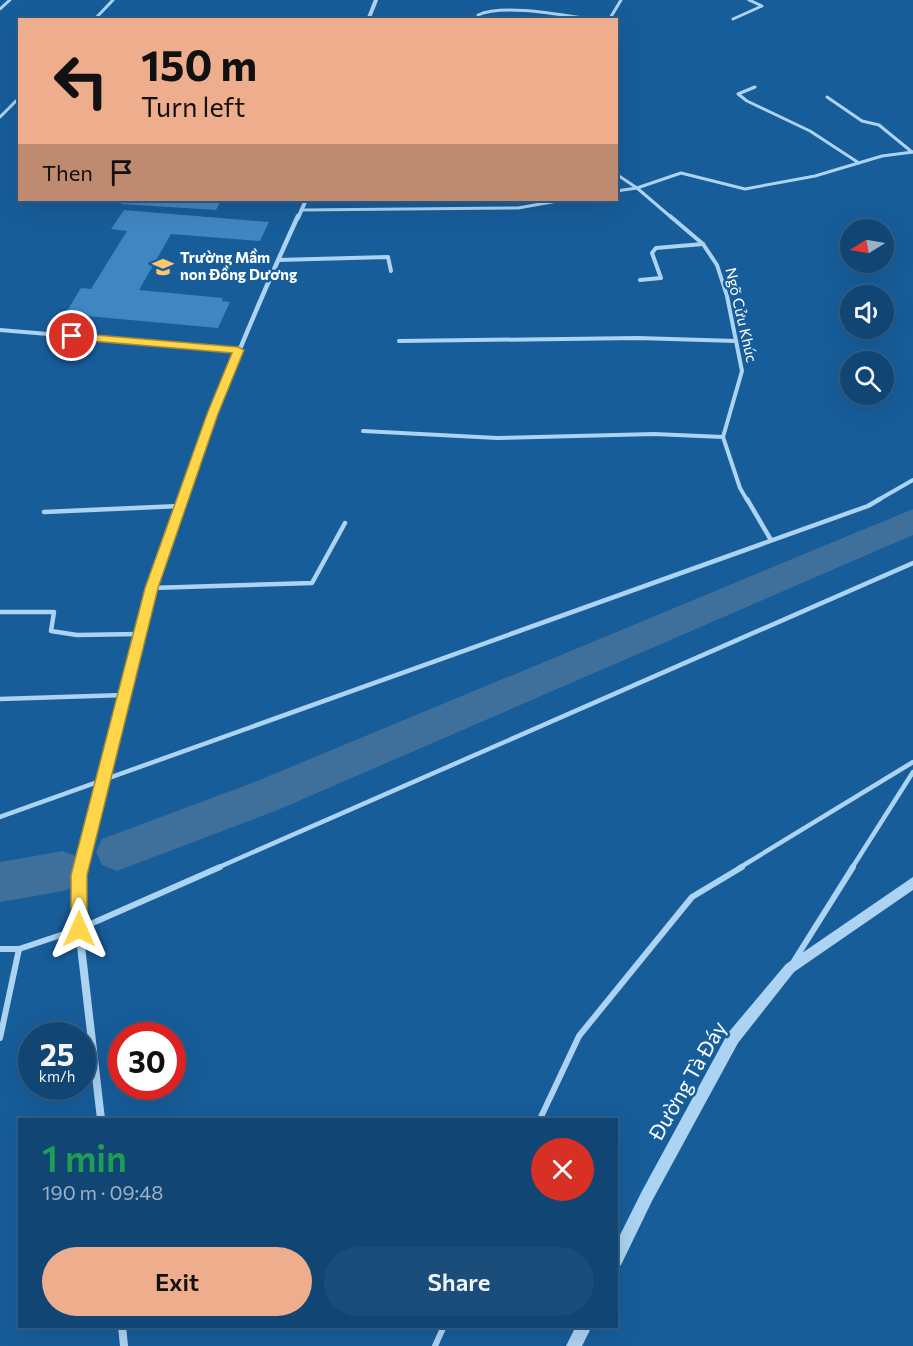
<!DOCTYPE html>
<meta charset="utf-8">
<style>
:root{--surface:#114674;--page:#1a4d79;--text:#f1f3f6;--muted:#9cb1c5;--line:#305e86;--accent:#eead8d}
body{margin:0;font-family:Commissioner,sans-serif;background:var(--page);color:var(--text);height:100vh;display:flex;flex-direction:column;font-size:22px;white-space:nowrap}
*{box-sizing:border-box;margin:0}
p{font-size:20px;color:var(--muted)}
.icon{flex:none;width:33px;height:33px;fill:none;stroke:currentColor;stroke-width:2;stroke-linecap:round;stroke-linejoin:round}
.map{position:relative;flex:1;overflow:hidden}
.sheet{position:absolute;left:18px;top:1118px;width:600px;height:210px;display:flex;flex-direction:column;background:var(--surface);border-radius:0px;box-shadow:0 6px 24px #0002,0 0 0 2px var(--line)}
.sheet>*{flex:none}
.top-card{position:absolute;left:18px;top:18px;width:600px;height:183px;border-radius:0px;box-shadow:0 6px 24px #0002,0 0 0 2px var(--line);background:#eead8d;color:#111;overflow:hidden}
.needle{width:39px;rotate:259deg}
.tools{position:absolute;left:840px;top:219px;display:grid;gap:12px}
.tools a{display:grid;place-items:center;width:54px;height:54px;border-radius:50%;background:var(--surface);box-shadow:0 6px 24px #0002,0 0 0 2px var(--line);font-size:30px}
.speed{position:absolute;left:18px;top:1022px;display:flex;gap:12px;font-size:30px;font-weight:700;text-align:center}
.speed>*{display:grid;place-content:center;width:78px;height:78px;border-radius:50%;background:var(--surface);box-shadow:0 6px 24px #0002,0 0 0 2px var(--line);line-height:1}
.speed small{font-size:15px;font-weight:400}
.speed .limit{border:9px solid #d22;background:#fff;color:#111}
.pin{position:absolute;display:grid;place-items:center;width:51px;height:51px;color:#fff;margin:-26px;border:3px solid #fff;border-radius:50%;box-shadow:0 2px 6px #0007}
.me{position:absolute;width:66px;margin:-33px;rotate:0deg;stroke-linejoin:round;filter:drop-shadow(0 0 4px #0008)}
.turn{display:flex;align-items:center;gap:21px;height:126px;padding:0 24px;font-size:27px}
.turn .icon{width:78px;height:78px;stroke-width:2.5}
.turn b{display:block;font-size:42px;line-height:51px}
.then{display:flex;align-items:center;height:57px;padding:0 24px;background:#0003;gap:12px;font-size:22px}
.round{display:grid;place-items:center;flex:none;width:63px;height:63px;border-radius:32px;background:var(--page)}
.headline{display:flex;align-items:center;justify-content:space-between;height:102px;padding:0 24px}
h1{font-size:36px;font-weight:600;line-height:45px;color:#1e9e55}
.primary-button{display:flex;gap:12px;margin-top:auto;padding:12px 24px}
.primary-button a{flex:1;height:69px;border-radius:36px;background:var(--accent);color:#111;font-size:24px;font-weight:600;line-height:69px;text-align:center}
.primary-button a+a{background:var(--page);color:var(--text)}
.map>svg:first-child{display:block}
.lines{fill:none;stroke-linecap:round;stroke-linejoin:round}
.canal{fill:#3f709b;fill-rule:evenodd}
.building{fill:#4086c1}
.service-far3{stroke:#acd3f2;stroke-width:3}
.service-far2{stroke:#acd3f2;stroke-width:4}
.service-far1{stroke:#acd3f2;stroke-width:4.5}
.service{stroke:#acd3f2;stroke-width:6}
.minor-far3{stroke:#acd3f2;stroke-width:4}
.minor-far2{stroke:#acd3f2;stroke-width:4.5}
.minor-far1{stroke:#acd3f2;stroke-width:6}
.minor{stroke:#acd3f2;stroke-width:8}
.tertiary{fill:#acd3f2;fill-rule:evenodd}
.route{fill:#ffd54a;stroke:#a68a30;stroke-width:1.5}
.labels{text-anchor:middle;stroke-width:5;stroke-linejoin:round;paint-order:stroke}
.far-poi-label{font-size:15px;font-weight:bold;fill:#fff;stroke:#175d9a;text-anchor:start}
.far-street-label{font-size:15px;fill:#fff;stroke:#175d9a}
.near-street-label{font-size:21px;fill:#fff;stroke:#175d9a}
</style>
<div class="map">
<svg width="913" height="1346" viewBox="0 0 913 1346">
<rect width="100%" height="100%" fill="#175d9a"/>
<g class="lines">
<g class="canal">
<path d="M913 509V535L280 809 117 871 102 865 96 852 102 839 252 783Z"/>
<path d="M63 851 78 857 84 871 78 885 63 891 0 902V862Z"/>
</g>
</g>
<g class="building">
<path d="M124 200H221L216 210 121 204Z"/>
<path d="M124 210 269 222 260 241 171 234 139 290 223 298 222 301 230 302 218 328 65 314 81 288 91 289 127 231 111 229Z"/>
</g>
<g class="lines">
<g class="service-far3">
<path d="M0 9 10 0"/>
<path d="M733 19 762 6 749 0"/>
<path d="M94 20 113 0"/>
<path d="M478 20V15C504 3 566 16 596 20"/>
<path d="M609 20 621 0"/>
<path d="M755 87 738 94 747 101 810 131 859 163"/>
<path d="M827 97 862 121 879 125 912 152"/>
<path d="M0 117 20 97"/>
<path d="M616 174 637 188 672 218"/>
<path d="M616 191 637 188 681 173 745 189 815 176 882 156 913 152"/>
<path d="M301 210 518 208 563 200"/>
</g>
<g class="service-far2">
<path d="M670 216 703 244 717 265 727 296 742 371 723 437 740 488 747 500"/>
<path d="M278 260 388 257 391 271"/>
<path d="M640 280 661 278 652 253 656 248 703 244"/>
<path d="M0 330 239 350"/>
<path d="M399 341 638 338 736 341"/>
<path d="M363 431 497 438 654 434 723 437"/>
<path d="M878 500 913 480"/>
</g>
<g class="service-far1">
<path d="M747 499 771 540"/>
<path d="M44 512 180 506"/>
<path d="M151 588 312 583 345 523"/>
<path d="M0 612H54L51 631 77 635 139 634"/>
<path d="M0 699 124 695"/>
<path d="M0 817 868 506 880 499"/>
<path d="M217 868 913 563"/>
<path d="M739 868 913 762"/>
<path d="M852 868 913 772"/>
</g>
<g class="service">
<path d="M0 949H19L79 929 220 867"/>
<path d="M794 961 853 867"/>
<path d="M0 1038 19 949"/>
<path d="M540 1119 579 1036 692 897 742 867"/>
<path d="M435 1346 444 1326"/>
</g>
<g class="minor-far3">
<path d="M368 20 376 0"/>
<path d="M298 218 306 200"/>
</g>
<path class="minor-far2" d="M182 500C216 403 255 310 298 216"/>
<path class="minor-far1" d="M81 868 151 588 182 499"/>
<g class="minor">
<path d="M81 867 79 875V929L101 1119"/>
<path d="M122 1326 124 1346"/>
</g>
<g class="tertiary">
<path d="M913 877V890L794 972 738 1043 652 1201 621 1265 616 1267V1243L642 1191 728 1033 786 964Z"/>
<path d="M576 1326H592L582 1346H566Z"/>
</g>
</g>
<path class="route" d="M72 333 238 347 244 350 218 414 158 588 87 875V929L85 934 79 937 74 934 71 929V875L145 588 207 414 232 353 68 339 66 336Z"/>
<defs>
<symbol id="school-bare" viewBox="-9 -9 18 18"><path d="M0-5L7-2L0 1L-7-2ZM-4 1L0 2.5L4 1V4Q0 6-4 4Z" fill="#ffc76d" stroke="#175d9a" stroke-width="2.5" paint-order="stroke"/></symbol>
</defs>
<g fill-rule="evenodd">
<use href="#school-bare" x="148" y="252" width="30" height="30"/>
</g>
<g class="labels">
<g class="far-poi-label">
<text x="180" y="263">Trường Mầm<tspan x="180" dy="17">non Đồng Dương</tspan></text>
</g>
<g class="far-street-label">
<text transform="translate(741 315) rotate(77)" y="5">Ngõ Cửu Khúc</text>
</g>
<g class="near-street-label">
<text transform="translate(688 1081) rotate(-60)" y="7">Đường Tà Đáy</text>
</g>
</g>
</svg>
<div class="tools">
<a><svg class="needle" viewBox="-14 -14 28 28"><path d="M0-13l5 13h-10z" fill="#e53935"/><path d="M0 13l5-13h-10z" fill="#9cb1c5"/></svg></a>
<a><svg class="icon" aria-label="sound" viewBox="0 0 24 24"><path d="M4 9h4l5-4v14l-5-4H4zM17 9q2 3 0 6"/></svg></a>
<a><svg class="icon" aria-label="search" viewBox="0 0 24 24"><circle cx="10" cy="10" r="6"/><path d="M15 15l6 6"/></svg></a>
</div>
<div class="speed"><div>25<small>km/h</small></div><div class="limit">30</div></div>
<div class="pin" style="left:72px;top:336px;background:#d93025"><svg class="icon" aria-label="arrive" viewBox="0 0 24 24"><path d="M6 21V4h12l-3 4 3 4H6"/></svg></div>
<svg class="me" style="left:79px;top:929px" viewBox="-20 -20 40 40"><path d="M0-17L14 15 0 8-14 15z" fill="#ffd54a" stroke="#fff" stroke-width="4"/></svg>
<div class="top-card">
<div class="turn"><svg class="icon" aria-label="left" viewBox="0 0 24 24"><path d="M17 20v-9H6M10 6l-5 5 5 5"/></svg><div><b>150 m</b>Turn left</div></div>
<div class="then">Then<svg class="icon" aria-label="arrive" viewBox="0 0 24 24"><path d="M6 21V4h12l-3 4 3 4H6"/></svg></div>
</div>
<section class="sheet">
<div class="headline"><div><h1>1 min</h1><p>190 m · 09:48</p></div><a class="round" style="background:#d93025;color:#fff"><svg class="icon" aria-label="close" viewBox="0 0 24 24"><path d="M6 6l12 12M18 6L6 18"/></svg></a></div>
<div class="primary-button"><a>Exit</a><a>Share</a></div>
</section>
</div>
